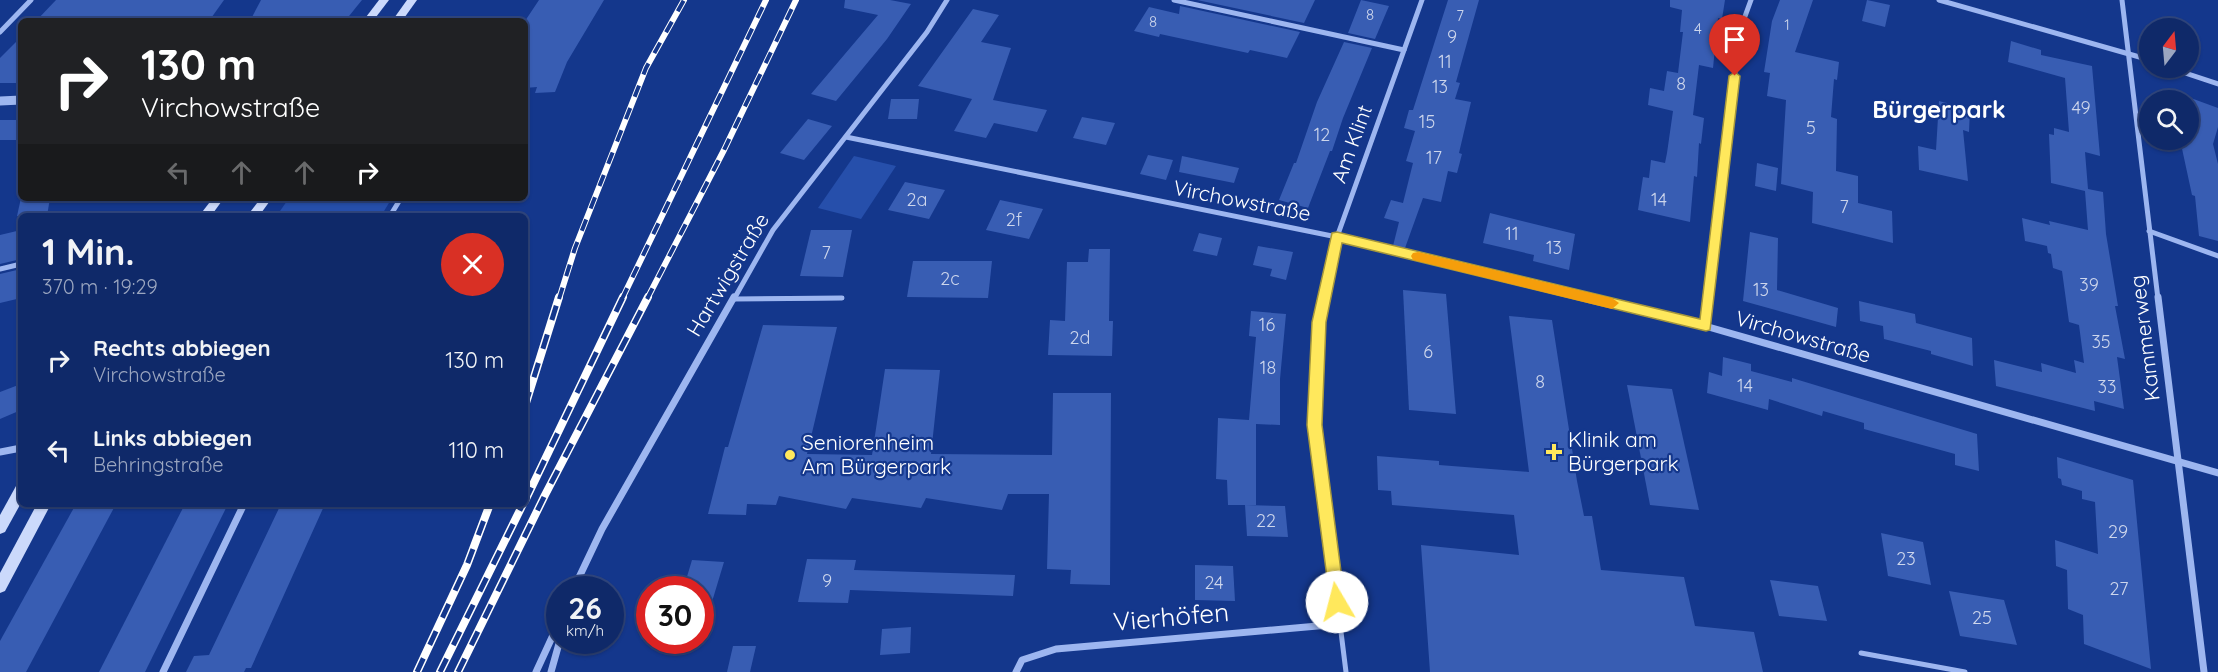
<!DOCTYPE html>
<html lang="de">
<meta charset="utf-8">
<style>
:root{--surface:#0f2969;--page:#18316f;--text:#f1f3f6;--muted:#9ba6c0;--line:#2f457d}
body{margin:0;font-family:Quicksand,sans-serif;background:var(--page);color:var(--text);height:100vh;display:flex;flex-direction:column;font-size:22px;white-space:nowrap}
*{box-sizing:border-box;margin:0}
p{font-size:20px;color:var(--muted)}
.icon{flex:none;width:33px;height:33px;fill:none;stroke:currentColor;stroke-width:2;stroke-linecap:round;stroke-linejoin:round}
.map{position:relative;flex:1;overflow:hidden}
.panel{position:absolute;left:18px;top:213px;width:510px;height:294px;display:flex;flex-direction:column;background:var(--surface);border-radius:9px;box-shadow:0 2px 4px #0004,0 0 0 2px var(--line)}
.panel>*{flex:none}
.banner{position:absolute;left:18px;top:18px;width:510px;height:183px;border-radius:9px;box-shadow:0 2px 4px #0004,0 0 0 2px var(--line);background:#202124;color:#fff;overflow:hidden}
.needle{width:39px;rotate:16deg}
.tools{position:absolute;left:2139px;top:18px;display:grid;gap:12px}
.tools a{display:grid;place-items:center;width:60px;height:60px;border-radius:50%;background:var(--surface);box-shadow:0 2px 4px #0004,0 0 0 2px var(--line);font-size:30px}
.speed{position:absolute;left:546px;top:576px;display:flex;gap:12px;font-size:30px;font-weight:700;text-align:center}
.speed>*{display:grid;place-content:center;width:78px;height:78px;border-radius:50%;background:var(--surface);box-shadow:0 2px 4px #0004,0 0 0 2px var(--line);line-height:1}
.speed small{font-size:15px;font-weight:400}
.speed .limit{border:9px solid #d22;background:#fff;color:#111}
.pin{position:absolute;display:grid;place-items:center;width:51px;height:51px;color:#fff;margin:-62px -26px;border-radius:50% 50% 50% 0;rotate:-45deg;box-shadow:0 0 6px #0007}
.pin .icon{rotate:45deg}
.me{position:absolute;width:66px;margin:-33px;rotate:352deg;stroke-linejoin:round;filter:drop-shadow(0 0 4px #0008)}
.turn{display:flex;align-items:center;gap:21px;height:126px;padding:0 24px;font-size:27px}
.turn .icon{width:78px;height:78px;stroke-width:2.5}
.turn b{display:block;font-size:42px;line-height:51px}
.lanes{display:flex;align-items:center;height:57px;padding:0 24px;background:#0003;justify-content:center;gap:30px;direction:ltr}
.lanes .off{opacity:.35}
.round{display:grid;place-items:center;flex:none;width:63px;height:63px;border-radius:32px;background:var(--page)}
.overview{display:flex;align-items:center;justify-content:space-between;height:102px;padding:0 24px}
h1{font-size:36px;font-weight:800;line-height:45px}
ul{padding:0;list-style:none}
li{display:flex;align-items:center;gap:18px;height:90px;padding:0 24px}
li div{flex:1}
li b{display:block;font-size:22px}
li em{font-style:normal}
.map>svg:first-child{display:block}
.green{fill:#264fab}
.building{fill:#385db3}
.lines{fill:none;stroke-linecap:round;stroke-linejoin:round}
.service-far1{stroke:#9db6f0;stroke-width:4}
.service{stroke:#9db6f0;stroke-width:5}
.minor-far1{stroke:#9db6f0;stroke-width:5}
.minor{stroke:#9db6f0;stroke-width:7}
.tertiary{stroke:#9db6f0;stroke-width:9}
.secondary{fill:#cbd9fb;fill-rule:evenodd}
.rail-far1-casing{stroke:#fff;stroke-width:6}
.rail-casing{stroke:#fff;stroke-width:8}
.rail-far1{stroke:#14378c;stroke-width:4;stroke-dasharray:12;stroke-linecap:butt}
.rail{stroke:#14378c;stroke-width:5;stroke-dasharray:15;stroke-linecap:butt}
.route{fill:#ffe85c;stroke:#a6973c;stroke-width:1.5}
.slow{fill:#f59e0b}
.poi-dot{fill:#ffe85c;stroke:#14378c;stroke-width:2}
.labels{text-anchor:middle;stroke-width:4.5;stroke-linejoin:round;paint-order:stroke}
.far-number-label{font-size:15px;fill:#cdd6ec}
.number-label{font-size:18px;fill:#cdd6ec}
.street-label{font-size:21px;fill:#fff;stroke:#14378c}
.poi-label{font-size:21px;fill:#fff;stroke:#14378c;text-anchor:start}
.quarter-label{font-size:24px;font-weight:bold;fill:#fff;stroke:#14378c}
.near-street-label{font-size:26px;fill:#fff;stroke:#14378c}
</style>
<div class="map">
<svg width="2218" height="672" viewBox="0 0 2218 672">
<rect width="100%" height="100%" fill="#14378c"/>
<g class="green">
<path d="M854 156 896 166 861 219 818 208Z"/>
<path d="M289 198H392L381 216 278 214Z"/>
</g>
<g class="building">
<path d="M56 0H224L209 21H36Z"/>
<path d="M261 0H362L345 21H250Z"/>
<path d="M539 0H604L567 62 555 92 535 93 537 87 525 88V21Z"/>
<path d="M845 0H890L911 4 887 39 836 101 811 94 878 15 844 8Z"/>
<path d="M1197 0H1315L1304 23Z"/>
<path d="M1361 0 1389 6 1375 39 1348 33Z"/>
<path d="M1448 0H1479L1456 82 1460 83 1455 99 1471 102 1459 153 1462 154 1457 173 1448 171 1441 202 1423 198 1405 248 1393 246 1399 222 1384 218 1391 200 1403 203 1413 163 1406 161 1415 131 1404 128 1409 110H1413Z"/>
<path d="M1670 0H1725L1722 19 1718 18 1713 68 1699 65 1693 115 1704 118 1701 144 1699 143 1697 177 1694 176 1690 222 1638 210 1643 177 1649 178 1651 160 1665 163 1667 153 1673 111 1648 105 1650 88 1664 91 1667 71 1678 73 1683 32H1680L1682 10 1670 7Z"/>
<path d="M1780 0H1813L1795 52 1839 62 1837 80 1834 79 1831 117 1837 119 1836 171 1858 176V203L1892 211 1893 243 1812 223 1813 192 1781 184 1786 100 1767 96 1770 73 1764 72 1772 21Z"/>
<path d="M1867 0 1890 5 1885 27 1862 21Z"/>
<path d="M1180 6 1300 32 1287 58 1250 50 1248 53 1160 34 1159 37 1134 31 1149 7 1179 14Z"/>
<path d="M973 9 999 15 981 42 1011 48 993 100 1047 110 1037 132 994 123 986 138 954 131 972 99 918 86Z"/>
<path d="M21 37V83H0V58Z"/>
<path d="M2011 41 2041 50V55L2092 66 2100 156 2085 152 2088 189 2103 192 2106 234 2118 306H2115L2125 359 2117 357 2124 409 2094 401 2095 411 1996 386 1994 360 2042 372 2041 363 2076 373 2074 360 2084 363 2079 325 2069 322 2062 271 2053 268 2051 254 2048 253 2047 246 2025 241 2022 218 2050 225 2049 221 2088 230 2085 191 2051 183 2049 134 2054 135V128L2069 132 2065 78 2008 62Z"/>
<path d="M1344 42 1372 48 1343 118 1332 151H1330L1308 208 1279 200 1294 163H1296L1317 102Z"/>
<path d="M2188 97 2218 108V127L2213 144 2218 164V241L2199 236 2195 196 2192 195 2181 144 2188 145Z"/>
<path d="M891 99H919L917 119H888Z"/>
<path d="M1939 101 1970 109 1969 132 1963 130 1968 181 1919 170 1918 146 1936 150Z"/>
<path d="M1082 117 1115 123 1106 145 1073 138Z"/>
<path d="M808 119 832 126 804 160 780 153Z"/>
<rect x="0" y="120" width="21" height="20"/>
<path d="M1148 155 1173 160 1166 180 1140 174Z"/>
<path d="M1182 156 1239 168 1234 183 1179 172Z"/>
<path d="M1757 163 1778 168 1776 191 1755 186Z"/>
<path d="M905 182 945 190 929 219 888 210Z"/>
<path d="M21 198H50L47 216H17Z"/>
<path d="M1000 200 1043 209 1029 239 986 230Z"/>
<path d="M1490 213 1575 234 1569 270 1533 261 1534 255 1483 243Z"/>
<path d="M21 230V259L0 264V235Z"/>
<path d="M811 230H852L843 277 800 276Z"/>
<path d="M1750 232 1778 238 1777 290 1838 308 1836 327 1743 301Z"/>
<path d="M1199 233 1222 238 1217 256 1193 251Z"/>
<path d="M1258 246 1293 252 1286 280 1270 276 1272 269 1253 265Z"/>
<path d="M1089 249H1110L1109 321H1113L1112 356 1048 355 1050 320 1065 321 1067 262H1088Z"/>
<path d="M913 261H992L988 298 907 297Z"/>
<path d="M21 269V298L0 303V274Z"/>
<path d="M1403 290 1446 294 1456 414 1409 410Z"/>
<path d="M1859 301 1915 314 1916 323 1972 338 1973 366 1931 354V351L1884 339 1883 326 1860 321Z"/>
<path d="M1251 311 1286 314 1280 379V425L1256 424V505H1228L1227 480 1216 479 1218 418 1249 420 1256 337 1249 336Z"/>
<path d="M1509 316 1552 320 1577 481 1584 516H1592L1601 570 1684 577 1695 626 1754 632 1763 672H1430L1421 545 1519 555 1514 515 1392 505 1391 491 1378 490 1377 456 1439 461V465L1529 472Z"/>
<path d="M763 325 837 327 807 454 872 455 885 369 940 370 931 454 1052 455 1053 393H1111L1110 585 1070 584 1071 570 1047 569 1049 494H1008L1002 510 926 498 921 508 852 498 846 509 779 496 776 505 747 504 746 515 708 514 725 447H728Z"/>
<path d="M1723 357 1751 364V371L1792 382V378L1977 434 1979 471 1955 465V454L1864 429V423L1823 411 1822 416 1769 399 1768 410 1707 393 1709 372 1722 376Z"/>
<path d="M21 384V410L0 419V392Z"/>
<path d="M1627 385 1672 389 1699 510 1650 505Z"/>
<path d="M2057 457 2133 480 2151 669 2084 644 2083 615 2068 609 2067 570 2056 566 2055 540 2098 554 2095 502 2082 499V491L2062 485 2061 479 2058 478Z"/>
<path d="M76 504H116L26 672H0V641Z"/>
<path d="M185 504H228L145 672H99Z"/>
<path d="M281 504H325L251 668H246L244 672H186L194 656 209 655Z"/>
<path d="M1245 505 1285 506 1288 537 1247 536Z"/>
<path d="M1881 533 1923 542 1931 585 1888 576Z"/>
<path d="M807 559 856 560 854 570 1015 575 1013 596 850 590 848 603 798 602Z"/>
<path d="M692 560 724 562 705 625 700 624V590H683Z"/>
<path d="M1195 565 1233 566 1235 601 1195 600Z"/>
<path d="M1770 580 1818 586 1827 621 1779 616Z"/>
<path d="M1949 591 2004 600 2017 645 1960 636Z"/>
<path d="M911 627 910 653 880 655 882 629Z"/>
<path d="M733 646H756L750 672H727Z"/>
</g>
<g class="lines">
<path class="service-far1" d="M745 299 842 298"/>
<g class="service">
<path d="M733 299 842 298"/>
<path d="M1340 624 1346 672"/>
<path d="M1861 653 1965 672"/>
</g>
<g class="minor-far1">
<path d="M1174 0 1404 50"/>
<path d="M1939 0 2150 60"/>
<path d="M2122 0 2158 299"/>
<path d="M0 32 31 0"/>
<path d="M2170 68 2218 84"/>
<path d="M846 137 1337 237 1593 299"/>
<path d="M390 216 401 198"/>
<path d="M2149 231 2218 256"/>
<path d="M0 269 21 264"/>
<path d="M734 299 773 230 927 32 947 0"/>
<path d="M1324 299 1337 237 1422 0"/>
<path d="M1708 299 1740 30 1751 0"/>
</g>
<g class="minor">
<path d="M1587 297 1705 326 2218 473"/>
<path d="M2158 297 2204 672"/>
<path d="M1705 326 1708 297"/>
<path d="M0 452 21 448"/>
<path d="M573 590 602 529 734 297"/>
<path d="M163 672 244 504"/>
<path d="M536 672 560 620"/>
<path d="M551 672 560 640"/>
<path d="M1016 672 1022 660 1056 649 1340 624C1327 517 1302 404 1324 297"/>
</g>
<path class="tertiary" d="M0 101 21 100"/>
<g class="secondary">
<path d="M379 0H389L373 21H363Z"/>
<path d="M407 0H417L402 21H392Z"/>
<path d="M213 198H224L211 216H199Z"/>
<path d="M261 198H272L259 216H247Z"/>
<path d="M21 484V503L5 532 0 534V515L16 486Z"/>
<path d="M37 504H51L5 591 0 593V573Z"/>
</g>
<defs>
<g id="rail-far1">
<path d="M559 299 575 248 646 68 684 0"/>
<path d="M622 299 766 0"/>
<path d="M647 299 724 150 796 0"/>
</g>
<g id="rail">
<path d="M525 406 559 297"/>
<path d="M525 501 623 297"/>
<path d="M417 672 467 565 490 504"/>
<path d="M440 672 523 504"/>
<path d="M458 672 545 495 648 297"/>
</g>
</defs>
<use href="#rail-far1" class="rail-far1-casing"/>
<use href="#rail" class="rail-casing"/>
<use href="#rail-far1" class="rail-far1"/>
<use href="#rail" class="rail"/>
</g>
<path class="route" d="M1735 72 1740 76 1710 330 1706 331 1342 243 1326 322 1322 425 1345 602 1342 608 1337 610 1331 608 1307 425 1312 322 1332 233 1337 232 1700 319 1729 76Z"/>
<path class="slow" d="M1418 252 1612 298 1619 303 1612 309 1413 260 1411 256 1413 253Z"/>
<g class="poi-dot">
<path d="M1551 443h6v6h6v6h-6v6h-6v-6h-6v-6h6z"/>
<circle cx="790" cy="455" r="6"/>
</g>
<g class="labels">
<g class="far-number-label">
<text x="1370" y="20">8</text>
<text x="1460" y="21">7</text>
<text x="1153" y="27">8</text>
<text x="1787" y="30">1</text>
<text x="1698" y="34">4</text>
</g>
<g class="number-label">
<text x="1452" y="43">9</text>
<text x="1445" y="68">11</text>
<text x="1681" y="90">8</text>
<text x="1440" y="93">13</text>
<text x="2081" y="114">49</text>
<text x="1427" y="128">15</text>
<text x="1811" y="134">5</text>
<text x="1322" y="141">12</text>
<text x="1434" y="164">17</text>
<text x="917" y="206">2a</text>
<text x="1659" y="206">14</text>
<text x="1844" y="213">7</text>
<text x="1014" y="226">2f</text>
<text x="1512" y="240">11</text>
<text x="1554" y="254">13</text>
<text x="826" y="259">7</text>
<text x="950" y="285">2c</text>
<text x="2089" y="291">39</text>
<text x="1761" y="296">13</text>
<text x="1267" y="331">16</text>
<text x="1080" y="344">2d</text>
<text x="2101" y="348">35</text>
<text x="1428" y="358">6</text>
<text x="1268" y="374">18</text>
<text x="1540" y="388">8</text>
<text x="1745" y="392">14</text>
<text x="2107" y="393">33</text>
<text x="1266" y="527">22</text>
<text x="2118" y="538">29</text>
<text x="1906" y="565">23</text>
<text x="827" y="587">9</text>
<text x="1214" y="589">24</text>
<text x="2119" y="595">27</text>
<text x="1982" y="624">25</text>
</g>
<g class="street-label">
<text transform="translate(1352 144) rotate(-70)" y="7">Am Klint</text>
<text transform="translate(1242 201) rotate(11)" y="7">Virchowstraße</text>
<text transform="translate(728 275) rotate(-59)" y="7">Hartwigstraße</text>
<text transform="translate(1803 337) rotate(16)" y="7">Virchowstraße</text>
<text transform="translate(2145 338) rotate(-97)" y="7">Kammerweg</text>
</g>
<g class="poi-label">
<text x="1568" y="447">Klinik am<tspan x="1568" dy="24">Bürgerpark</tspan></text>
<text x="802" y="450">Seniorenheim<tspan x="802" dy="24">Am Bürgerpark</tspan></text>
</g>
<g class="quarter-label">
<text x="1939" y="118">Bürgerpark</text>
</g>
<g class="near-street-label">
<text transform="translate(1171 617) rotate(-5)" y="9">Vierhöfen</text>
</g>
</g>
</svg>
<div class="tools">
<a><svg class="needle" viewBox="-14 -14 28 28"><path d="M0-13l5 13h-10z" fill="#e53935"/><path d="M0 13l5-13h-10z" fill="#9ba6c0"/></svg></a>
<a><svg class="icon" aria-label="search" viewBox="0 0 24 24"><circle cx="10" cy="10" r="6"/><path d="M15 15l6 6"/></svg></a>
</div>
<div class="speed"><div>26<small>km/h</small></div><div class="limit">30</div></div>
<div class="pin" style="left:1735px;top:76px;background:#d93025"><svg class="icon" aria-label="arrive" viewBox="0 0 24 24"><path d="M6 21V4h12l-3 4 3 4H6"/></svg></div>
<svg class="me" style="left:1337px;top:602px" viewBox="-20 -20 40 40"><circle r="19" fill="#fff"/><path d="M0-13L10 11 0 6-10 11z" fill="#ffe85c"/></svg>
<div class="banner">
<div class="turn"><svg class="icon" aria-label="right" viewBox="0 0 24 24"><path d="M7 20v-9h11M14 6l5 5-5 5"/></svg><div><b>130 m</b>Virchowstraße</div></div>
<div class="lanes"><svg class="icon off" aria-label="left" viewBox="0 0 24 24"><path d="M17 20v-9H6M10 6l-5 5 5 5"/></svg><svg class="icon off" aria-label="ahead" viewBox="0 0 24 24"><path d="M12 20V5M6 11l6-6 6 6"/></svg><svg class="icon off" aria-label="ahead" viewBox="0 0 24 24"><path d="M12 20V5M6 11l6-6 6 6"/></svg><svg class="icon" aria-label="right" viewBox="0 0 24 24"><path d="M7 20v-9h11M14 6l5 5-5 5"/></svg></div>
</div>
<section class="panel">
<div class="overview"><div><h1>1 Min.</h1><p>370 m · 19:29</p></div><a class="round" style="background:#d93025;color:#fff"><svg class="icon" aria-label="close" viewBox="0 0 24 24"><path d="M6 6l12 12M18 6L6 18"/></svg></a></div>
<ul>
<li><svg class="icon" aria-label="right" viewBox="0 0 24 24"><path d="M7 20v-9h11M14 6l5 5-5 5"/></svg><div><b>Rechts abbiegen</b><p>Virchowstraße</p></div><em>130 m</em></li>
<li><svg class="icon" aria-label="left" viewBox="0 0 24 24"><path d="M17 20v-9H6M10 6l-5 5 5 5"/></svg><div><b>Links abbiegen</b><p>Behringstraße</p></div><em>110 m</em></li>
</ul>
</section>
</div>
